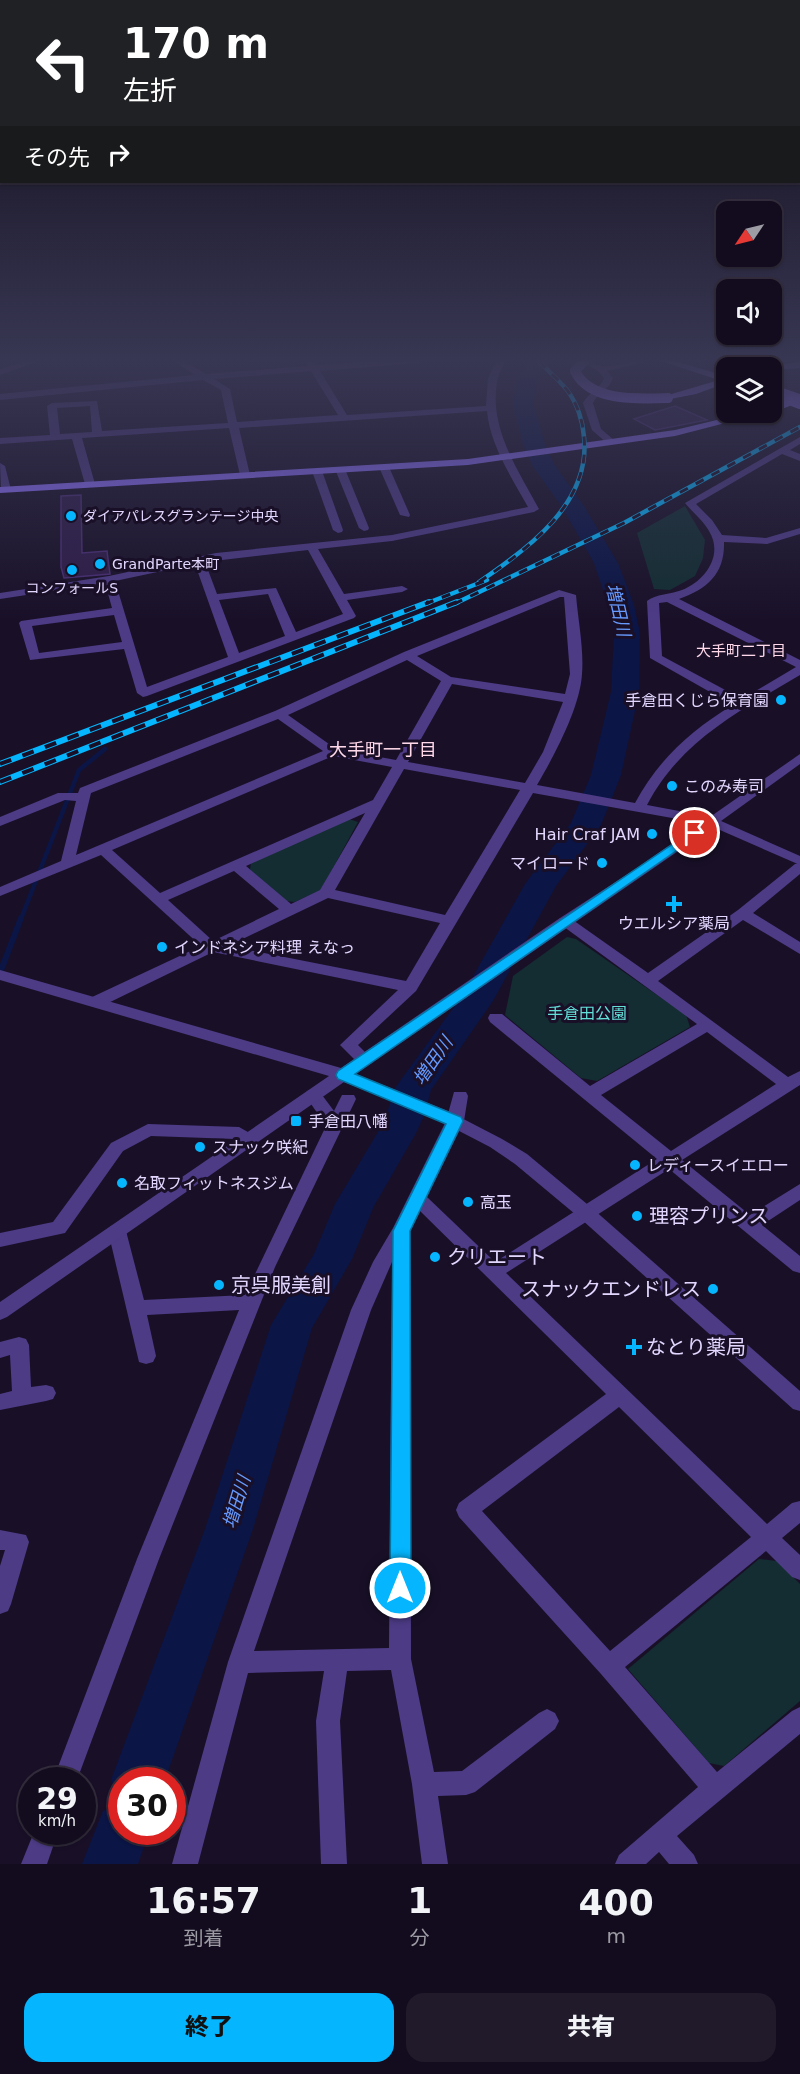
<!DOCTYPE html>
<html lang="ja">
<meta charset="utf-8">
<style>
:root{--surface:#130c1e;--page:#201a2b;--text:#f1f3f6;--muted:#9d9ba4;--line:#322c3c;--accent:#05b5fd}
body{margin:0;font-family:"DejaVu Sans","Noto Sans JP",sans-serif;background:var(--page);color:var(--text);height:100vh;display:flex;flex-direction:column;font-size:22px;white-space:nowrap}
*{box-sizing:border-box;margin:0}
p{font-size:20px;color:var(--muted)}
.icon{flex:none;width:33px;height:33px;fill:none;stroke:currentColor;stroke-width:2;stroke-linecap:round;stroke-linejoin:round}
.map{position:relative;height:1864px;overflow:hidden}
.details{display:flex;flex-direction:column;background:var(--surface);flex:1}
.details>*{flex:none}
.top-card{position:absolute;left:0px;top:0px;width:801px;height:183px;box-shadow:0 2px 4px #0004,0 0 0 2px var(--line);background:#202124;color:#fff;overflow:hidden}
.needle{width:39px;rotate:235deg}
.tools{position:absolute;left:716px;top:201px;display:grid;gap:12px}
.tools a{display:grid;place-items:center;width:66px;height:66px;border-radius:12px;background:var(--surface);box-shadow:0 2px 4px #0004,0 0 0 2px var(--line);font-size:30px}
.speed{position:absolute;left:18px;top:1767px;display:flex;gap:12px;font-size:30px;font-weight:700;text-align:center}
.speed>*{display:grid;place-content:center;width:78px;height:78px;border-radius:50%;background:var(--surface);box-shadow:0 2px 4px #0004,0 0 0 2px var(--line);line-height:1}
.speed small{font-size:15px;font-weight:400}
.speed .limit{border:9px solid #d22;background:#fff;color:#111}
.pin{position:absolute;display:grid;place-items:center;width:51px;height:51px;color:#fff;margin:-26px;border:3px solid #fff;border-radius:50%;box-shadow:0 2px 6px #0007}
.me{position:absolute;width:66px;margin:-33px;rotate:0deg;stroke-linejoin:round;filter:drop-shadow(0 0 4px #0008)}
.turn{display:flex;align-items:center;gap:21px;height:126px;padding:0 24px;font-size:27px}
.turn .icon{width:78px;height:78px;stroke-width:2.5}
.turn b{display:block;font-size:42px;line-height:51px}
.then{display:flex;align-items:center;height:57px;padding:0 24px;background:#0003;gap:12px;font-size:22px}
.eta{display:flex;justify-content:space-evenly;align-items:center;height:102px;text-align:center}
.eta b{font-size:36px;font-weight:800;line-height:42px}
.action{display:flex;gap:12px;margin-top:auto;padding:12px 24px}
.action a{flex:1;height:69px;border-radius:18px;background:var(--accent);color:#111;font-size:24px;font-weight:800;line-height:69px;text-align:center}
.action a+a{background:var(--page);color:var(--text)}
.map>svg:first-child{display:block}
.green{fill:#132d32}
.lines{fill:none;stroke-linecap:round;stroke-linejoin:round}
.stream-far1{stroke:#0b1546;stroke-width:4.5}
.stream{stroke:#0b1546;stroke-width:6}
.river{fill:#0b1546;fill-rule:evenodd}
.building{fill:#2e1c49;stroke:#4a2e75;stroke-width:1.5}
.minor{fill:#4d3b86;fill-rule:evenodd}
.tertiary{fill:#4d3b86;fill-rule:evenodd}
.secondary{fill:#8e6ffe;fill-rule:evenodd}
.rail-far1-casing{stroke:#05b5fd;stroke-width:4.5}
.rail-casing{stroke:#05b5fd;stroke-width:6}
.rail-far1{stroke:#191028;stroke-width:3;stroke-dasharray:9;stroke-linecap:butt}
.rail{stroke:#191028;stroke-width:4;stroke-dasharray:12;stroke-linecap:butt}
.secondary-bridge{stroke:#8e6ffe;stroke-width:10}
.route{fill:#05b5fd;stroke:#0376a4;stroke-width:1.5}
.poi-dot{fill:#05b5fd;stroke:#191028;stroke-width:2}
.labels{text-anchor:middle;stroke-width:6;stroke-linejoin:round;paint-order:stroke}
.far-poi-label{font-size:14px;fill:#e3d7ff;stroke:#191028;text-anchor:start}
.far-neighbourhood-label{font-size:15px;fill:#ffd9ea;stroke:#191028}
.poi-label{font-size:16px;fill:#e3d7ff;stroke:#191028;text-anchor:start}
.park-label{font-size:16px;fill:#62e0d8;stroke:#191028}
.water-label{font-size:18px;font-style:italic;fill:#669afe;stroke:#191028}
.neighbourhood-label{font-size:18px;fill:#ffd9ea;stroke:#191028}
.near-poi-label{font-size:20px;fill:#e3d7ff;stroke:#191028;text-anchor:start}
</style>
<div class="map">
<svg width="800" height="1864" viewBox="0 0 800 1864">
<rect width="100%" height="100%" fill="#191028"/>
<g class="green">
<path d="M685 506 705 540 703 558 695 576 670 590 654 589 637 533Z"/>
<path d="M349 819 358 822 321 890 295 902 285 901 250 870 251 863Z"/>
<path d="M567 937 576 939 686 1015 690 1027 597 1081 581 1078 505 1015 513 976Z"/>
<path d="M759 1559 777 1561 800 1584V1701L724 1766 709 1763 628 1669Z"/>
</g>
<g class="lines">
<path class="stream-far1" d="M21 919 79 770 105 749"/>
<path class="stream" d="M0 973 21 918"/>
<g class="river">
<path d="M530 360H549L538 377 533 403 545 444 554 464 584 506 618 563 634 605 640 633 639 692 621 775 601 825 556 886 493 1001 431 1090 424 1116 415 1135 374 1206 352 1259 312 1328 253 1529 165 1780H122V1800L111 1780 205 1529 271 1325 314 1254 335 1204 378 1132 386 1116 395 1088 462 996 525 884 571 823 591 775 611 692 614 633 608 605 594 563 562 507 532 465 523 444 513 403 518 377Z"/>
<path d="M122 1803V1832H149L138 1864H82L103 1811Z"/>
</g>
</g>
<g class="building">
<path d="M675 406 707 420 655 430 634 419Z"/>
<path d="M81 495 82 553 107 551 110 574 64 578 61 567V496Z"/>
</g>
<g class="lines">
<g class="minor">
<path d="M30 360H42L0 375V369Z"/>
<path d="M172 360H182L206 374 308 366 306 362 308 360H313L317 365 388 360H422L418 363 320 371 347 415 486 406 488 378 497 360H505C503 367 498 374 497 382 489 428 518 470 539 509L534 512 392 541 318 549 344 594 402 586 408 589 402 592 347 600 356 616 354 618 147 696 143 697 137 693 124 649 30 660 19 623 21 621 112 608 105 583 0 599V593L109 576 216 553 392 535 528 507C512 478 490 445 487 411L239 428 250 475 245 478 240 475 229 428 82 438 95 484 90 487 85 484 72 439 0 444V438L50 435 47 406 52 403 97 401 102 431 228 423 221 390 203 380 0 400V394L195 375ZM311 371 338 415 237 422 230 389 214 379ZM90 406 92 432 60 434 57 408ZM308 550 343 614 296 632 276 588 217 594 205 562ZM195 564 228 657 147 687 115 581ZM268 594 285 636 239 653 219 600ZM114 615 122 642 39 653 32 626Z"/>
<path d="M580 360C591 360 594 365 602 366 612 368 639 359 654 360L607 371 613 378C609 390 598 392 593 403L601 429 614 440V444H608L592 430 583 403C589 392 600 389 604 378L598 371Z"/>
<path d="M721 360H765C755 366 730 367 721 360Z"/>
<path d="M800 437V444L790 450 800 454V461L782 454 696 504 712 520 722 535 766 538 800 528V534L767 544 724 542C725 573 708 589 679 599L800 660V675C740 711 681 740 647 805L711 817 718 821 711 825 533 793 416 991 358 1045 373 1060 371 1064H359L340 1045 398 990 213 952 102 1006H90L88 1002 90 998 201 946 101 855 0 896V887L61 861 76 801 65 800 0 826V817L58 793H78L80 788 275 711 404 652 559 590 576 595C578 620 584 649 582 674 580 708 554 756 537 785L635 803C658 760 691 730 733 705L650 658 647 601C655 594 672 594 682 590 705 581 724 555 709 531 703 520 693 513 685 503ZM560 597H564L570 674 565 694 451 677 417 656ZM667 602 796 667 742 699 662 656 659 603ZM407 660 441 681 396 760 336 749 288 715ZM452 684 563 702 543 752 525 783 408 762ZM278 719 323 751 76 855 91 793ZM333 756 392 767 373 800 160 893 112 850ZM404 769 520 790 445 915 335 890ZM365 813 320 890 291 904 246 866ZM234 871 279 909 213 941 168 900ZM328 898 440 923 406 981 228 946Z"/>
<path d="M0 463 5 466 11 490 10 492 1 490Z"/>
<path d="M380 465 389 467 410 515 409 517 400 515 379 467Z"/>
<path d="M336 467 345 469 369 528 368 530 364 531 359 528 335 469Z"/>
<path d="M313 469 322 471 343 530 342 532 338 533 333 530 312 471Z"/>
<path d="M800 863V874L753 913 800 942V954L743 920 658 981 788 1077 800 1071V1085L682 1160 750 1215 800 1184V1200L762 1225 800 1256V1273L793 1271 669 1169 506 1273 767 1524 792 1503 800 1501V1523L782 1538 800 1555V1580L792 1577 766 1551 625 1667 717 1772 792 1711 800 1707V1734L677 1836 694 1855 698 1864H669L659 1852 646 1864H615L619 1855 698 1787 601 1674 459 1517 456 1510 459 1503 606 1394 420 1211 410 1231 411 1659 434 1772 462 1771 539 1713 547 1709 555 1713 559 1721 555 1729 475 1792 466 1795 438 1796 448 1864H422L412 1784 391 1670 347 1671 340 1721 347 1864H321L316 1721 324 1671 248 1673 198 1864H172L228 1662 351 1310 373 1262 393 1228 446 1121 454 1092H466L468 1096 464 1121 427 1197 495 1262 657 1159 490 1022 488 1018 490 1014H502L590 1086 697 1024 560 924 558 921 560 918H570L648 973 738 910 795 864ZM707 1032 776 1084 671 1151 601 1095ZM392 1262 389 1648 254 1651 371 1310ZM619 1407 751 1537 610 1651 482 1511Z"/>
<path d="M313 1089 319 1091 334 1111 342 1095H354L356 1099 275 1267 159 1559 77 1780H53L137 1559 239 1310 147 1315 156 1356 153 1362 146 1364 139 1362 108 1231 111 1226 117 1224 123 1226 126 1231 144 1300 245 1295 326 1126 305 1095 307 1091Z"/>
<path d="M148 1124 239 1127 255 1136 258 1140 255 1144 249 1146 235 1139 151 1136 123 1151 65 1233 0 1247V1233L53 1222 111 1143Z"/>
<path d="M19 1337 26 1339 29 1345 31 1387 46 1385 53 1387 56 1393 53 1399 46 1401 0 1410V1394L12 1391 10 1355 0 1358V1342Z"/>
<path d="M0 1530 26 1535 29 1542 11 1604 8 1611 0 1614V1566L5 1550H0Z"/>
<path d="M34 1832H58L47 1864H21Z"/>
</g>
<path class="tertiary" d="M800 754V764L721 821 800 856V865L713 827 356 1074 448 1111 502 1139 527 1154 593 1209 800 1391V1411L793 1409 581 1219 515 1164 490 1147 436 1119 344 1082 7 1317 0 1320V1302L329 1076 0 980V970L341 1068 560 918 634 870Z"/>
<g class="secondary">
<path d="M658 360H671L726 376V383L696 394 665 400V396L719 380Z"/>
<path d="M800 362V368L771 370V368H756Z"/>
<path d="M771 384 800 394V402L774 412H770L771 407 794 398 771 390Z"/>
<path d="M750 412H768L675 436 468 465 0 493V487L468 459 675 430Z"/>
</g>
<defs>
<g id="rail-far1">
<path d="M479 582C528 549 591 503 584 437 583 421 577 403 567 390 558 379 547 370 538 360"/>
<path d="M425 604 487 580"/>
<path d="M454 604 624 523 800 427"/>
</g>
<g id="rail">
<path d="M0 764 429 602"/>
<path d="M0 782 457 602"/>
</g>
</defs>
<use href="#rail-far1" class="rail-far1-casing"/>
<use href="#rail" class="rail-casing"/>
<use href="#rail-far1" class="rail-far1"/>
<use href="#rail" class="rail"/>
<g class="secondary-bridge">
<path d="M585 360 575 371C590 402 638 399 668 398"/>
<path d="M771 393 800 404"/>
</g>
</g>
<linearGradient id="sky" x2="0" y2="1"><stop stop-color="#0e0916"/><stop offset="0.58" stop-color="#383753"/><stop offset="1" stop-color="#383753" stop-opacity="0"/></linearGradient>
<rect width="800" height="621" fill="url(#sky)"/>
<path class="route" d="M695 829 699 830 701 833 699 835 355 1074 461 1117 463 1121 410 1231 411 1588 408 1595 400 1597 393 1595 390 1588 393 1231 446 1124 338 1079 336 1075 338 1071Z"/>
<g class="poi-dot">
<circle cx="71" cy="516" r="6"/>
<circle cx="100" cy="564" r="6"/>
<circle cx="72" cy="570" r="6"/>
<circle cx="781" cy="700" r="6"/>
<circle cx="672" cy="786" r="6"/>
<circle cx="652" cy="834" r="6"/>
<circle cx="602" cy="863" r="6"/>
<path d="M671 895h6v6h6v6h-6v6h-6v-6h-6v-6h6z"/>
<circle cx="162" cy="947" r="6"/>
<rect x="290" y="1115" width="12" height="12" rx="3"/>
<circle cx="200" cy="1147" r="6"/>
<circle cx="635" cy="1165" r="6"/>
<circle cx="122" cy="1183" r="6"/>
<circle cx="468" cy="1202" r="6"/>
<circle cx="637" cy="1216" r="6"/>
<circle cx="435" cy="1257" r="6"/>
<circle cx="219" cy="1285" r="6"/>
<circle cx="713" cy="1289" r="6"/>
<path d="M631 1338h6v6h6v6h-6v6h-6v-6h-6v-6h6z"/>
</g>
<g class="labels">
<g class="far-poi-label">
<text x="83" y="521">ダイアパレスグランテージ中央</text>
<text x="112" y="569">GrandParte本町</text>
<text x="72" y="593" text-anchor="middle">コンフォールS</text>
</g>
<g class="far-neighbourhood-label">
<text x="741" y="656">大手町二丁目</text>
</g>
<g class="poi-label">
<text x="769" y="706" text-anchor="end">手倉田くじら保育園</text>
<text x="684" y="792">このみ寿司</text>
<text x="640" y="840" text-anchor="end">Hair Craf JAM</text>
<text x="590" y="869" text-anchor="end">マイロード</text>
<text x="674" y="929" text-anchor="middle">ウエルシア薬局</text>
<text x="174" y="953">インドネシア料理 えなっ</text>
<text x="308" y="1127">手倉田八幡</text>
<text x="212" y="1153">スナック咲紀</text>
<text x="647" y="1171">レディースイエロー</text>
<text x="134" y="1189">名取フィットネスジム</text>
<text x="480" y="1208">高玉</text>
</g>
<g class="park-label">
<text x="587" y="1019">手倉田公園</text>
</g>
<g class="water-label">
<text transform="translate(618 610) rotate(77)" y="6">増田川</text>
<text transform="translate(433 1061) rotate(-55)" y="6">増田川</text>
<text transform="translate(237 1502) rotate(-73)" y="6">増田川</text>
</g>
<g class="neighbourhood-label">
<text x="383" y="756">大手町一丁目</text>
</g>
<g class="near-poi-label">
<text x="649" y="1223">理容プリンス</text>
<text x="447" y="1264">クリエート</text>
<text x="231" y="1292">京呉服美創</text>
<text x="701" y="1296" text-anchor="end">スナックエンドレス</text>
<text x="646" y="1354">なとり薬局</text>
</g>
</g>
</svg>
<div class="tools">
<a><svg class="needle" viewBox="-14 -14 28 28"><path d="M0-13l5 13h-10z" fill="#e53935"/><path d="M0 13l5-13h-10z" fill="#9d9ba4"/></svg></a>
<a><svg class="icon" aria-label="sound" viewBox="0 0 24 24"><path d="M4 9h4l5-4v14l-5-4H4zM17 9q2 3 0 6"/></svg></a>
<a><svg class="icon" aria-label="layers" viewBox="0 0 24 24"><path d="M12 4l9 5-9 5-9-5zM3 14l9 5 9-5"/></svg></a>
</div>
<div class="speed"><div>29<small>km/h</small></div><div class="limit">30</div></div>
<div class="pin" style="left:695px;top:833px;background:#d93025"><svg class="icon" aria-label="arrive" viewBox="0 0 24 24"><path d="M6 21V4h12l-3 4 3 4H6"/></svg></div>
<svg class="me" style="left:400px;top:1588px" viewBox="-20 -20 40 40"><circle r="17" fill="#05b5fd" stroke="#fff" stroke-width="3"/><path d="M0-11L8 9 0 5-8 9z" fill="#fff"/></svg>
<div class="top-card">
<div class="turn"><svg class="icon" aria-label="left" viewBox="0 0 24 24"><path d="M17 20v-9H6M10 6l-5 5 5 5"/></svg><div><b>170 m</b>左折</div></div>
<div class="then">その先<svg class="icon" aria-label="right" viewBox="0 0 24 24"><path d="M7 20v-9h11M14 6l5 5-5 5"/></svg></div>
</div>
</div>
<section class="details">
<div class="eta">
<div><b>16:57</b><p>到着</p></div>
<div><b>1</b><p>分</p></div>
<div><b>400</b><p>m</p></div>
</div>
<div class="action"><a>終了</a><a>共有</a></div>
</section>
